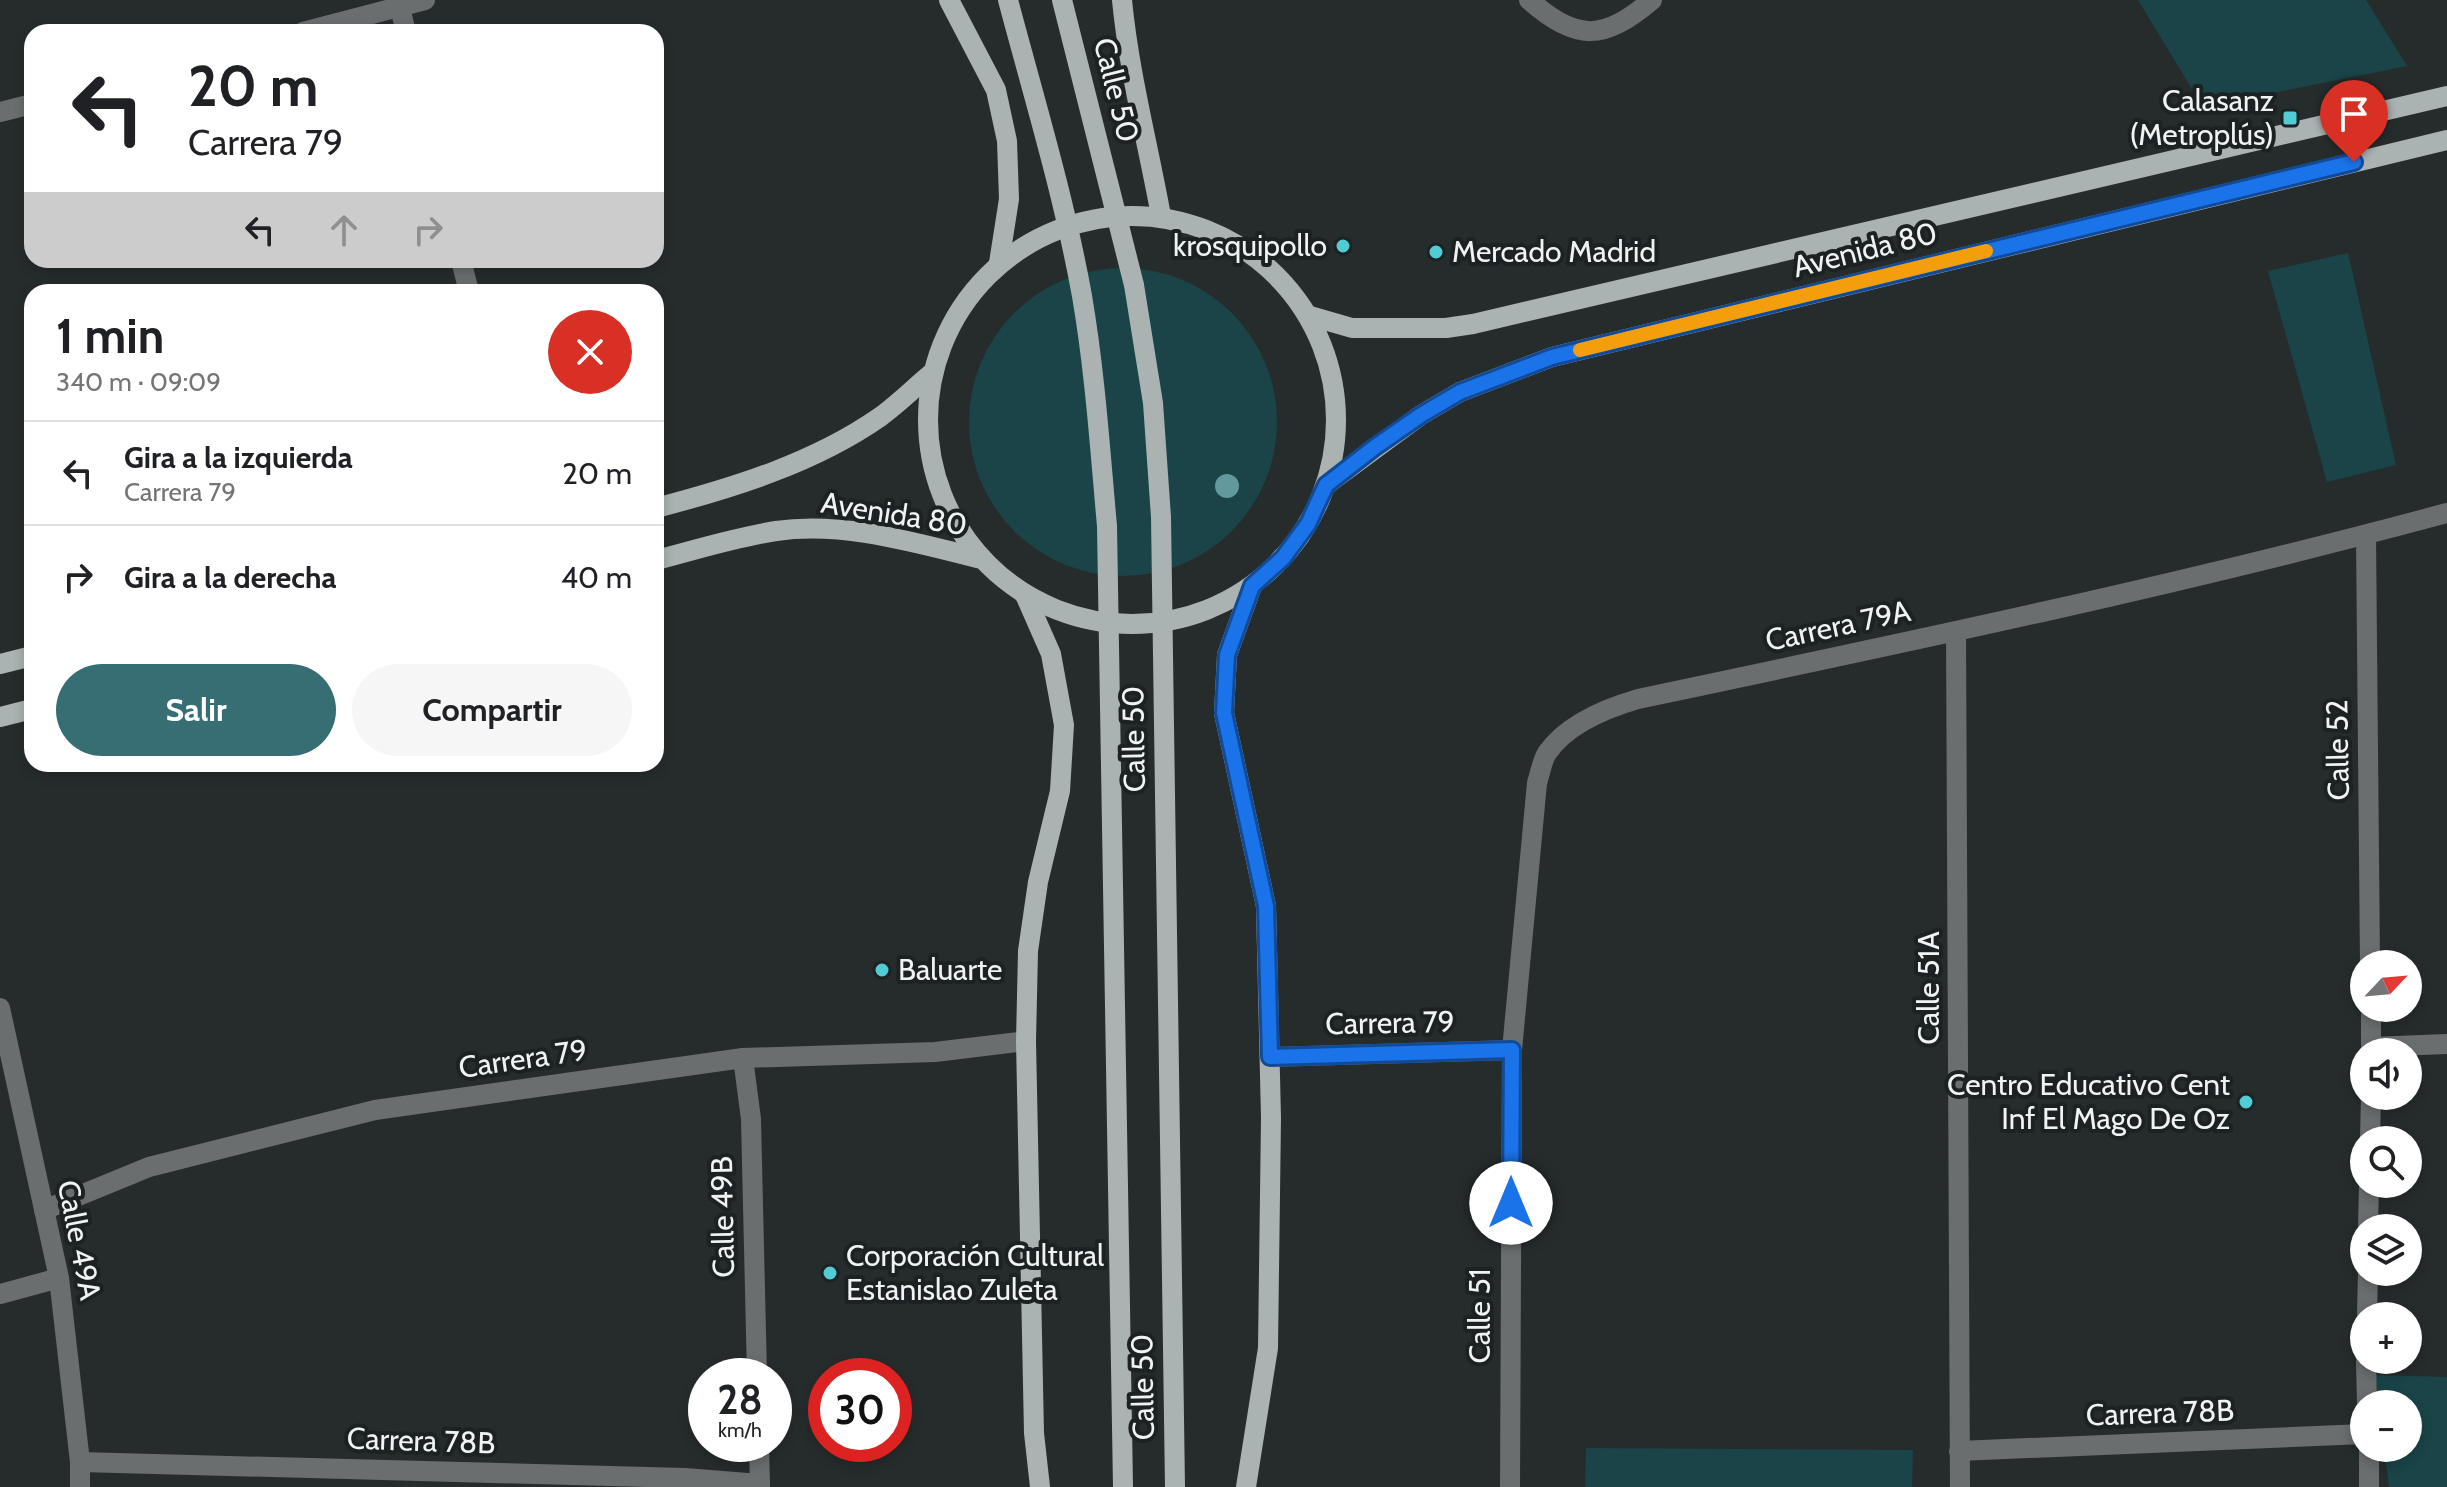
<!DOCTYPE html>
<html lang="es">
<meta charset="utf-8">
<style>
:root{--surface:#fff;--page:#f6f6f6;--text:#202124;--muted:#757577;--line:#e0e0e0;--accent:#366e74}
body{margin:0;font-family:Cabin,sans-serif;background:var(--page);color:var(--text);height:100vh;display:flex;flex-direction:column;font-size:30px;white-space:nowrap}
*{box-sizing:border-box;margin:0}
p{font-size:26px;color:var(--muted)}
.icon{flex:none;width:44px;height:44px;fill:none;stroke:currentColor;stroke-width:2;stroke-linecap:round;stroke-linejoin:round}
.map{position:relative;flex:1;overflow:hidden}
.panel{position:absolute;left:24px;top:284px;width:640px;height:488px;display:flex;flex-direction:column;background:var(--surface);border-radius:24px;box-shadow:0 4px 12px #0003}
.panel>*{flex:none}
.banner{position:absolute;left:24px;top:24px;width:640px;height:244px;border-radius:24px;box-shadow:0 4px 12px #0003;background:#fff;color:var(--text);overflow:hidden}
.needle{width:52px;rotate:64deg}
.tools{position:absolute;left:2350px;top:950px;display:grid;gap:16px}
.tools a{display:grid;place-items:center;width:72px;height:72px;border-radius:50%;background:var(--surface);box-shadow:0 4px 12px #0003;font-size:40px}
.speed{position:absolute;left:688px;top:1358px;display:flex;gap:16px;font-size:40px;font-weight:700;text-align:center}
.speed>*{display:grid;place-content:center;width:104px;height:104px;border-radius:50%;background:var(--surface);box-shadow:0 4px 12px #0003;line-height:1}
.speed small{font-size:20px;font-weight:400}
.speed .limit{border:12px solid #d22;background:#fff;color:#111}
.pin{position:absolute;display:grid;place-items:center;width:68px;height:68px;color:#fff;margin:-82px -34px;border-radius:50% 50% 50% 0;rotate:-45deg;box-shadow:0 0 8px #0007}
.pin .icon{rotate:45deg}
.me{position:absolute;width:88px;margin:-44px;rotate:0deg;stroke-linejoin:round;filter:drop-shadow(0 0 6px #0008)}
.turn{display:flex;align-items:center;gap:28px;height:168px;padding:0 32px;font-size:36px}
.turn .icon{width:104px;height:104px;stroke-width:2.5}
.turn b{display:block;font-size:56px;line-height:68px}
.lanes{display:flex;align-items:center;height:76px;padding:0 32px;background:#0003;justify-content:center;gap:40px;direction:ltr}
.lanes .off{opacity:.35}
.round{display:grid;place-items:center;flex:none;width:84px;height:84px;border-radius:42px;background:var(--page)}
.head{display:flex;align-items:center;justify-content:space-between;height:136px;padding:0 32px}
h1{font-size:48px;font-weight:700;line-height:60px}
.action{display:flex;gap:16px;margin-top:auto;padding:16px 32px}
.action a{flex:1;height:92px;border-radius:48px;background:var(--accent);color:#fff;font-size:32px;font-weight:700;line-height:92px;text-align:center}
.action a+a{background:var(--page);color:var(--text)}
ul{padding:0;list-style:none}
li{display:flex;align-items:center;gap:24px;height:104px;padding:0 32px;border-top:2px solid var(--line)}
li div{flex:1}
li b{display:block;font-size:30px}
li em{font-style:normal}
.map>svg:first-child{display:block}
.green{fill:#1a4448}
.lines{fill:none;stroke-linecap:round;stroke-linejoin:round}
.minor{stroke:#6b6e6e;stroke-width:20}
.major{stroke:#abb2b2;stroke-width:20}
.major-bridge{stroke:#abb2b2;stroke-width:20}
.tree{fill:#63999d}
.route-casing{stroke:#114b97;stroke-width:20}
.route{stroke:#1a73e8;stroke-width:14}
.slow{stroke:#f59e0b;stroke-width:14}
.poi-dot{fill:#51ccd5;stroke:#1c2223;stroke-width:3}
.labels{text-anchor:middle;stroke-width:8;stroke-linejoin:round;paint-order:stroke}
.street-label{font-size:30px;fill:#eff3f3;stroke:#1c2223}
.poi-label{font-size:30px;fill:#eff3f3;stroke:#1c2223;text-anchor:end}
</style>
<div class="map">
<svg width="2447" height="1487" viewBox="0 0 2447 1487">
<rect width="100%" height="100%" fill="#262c2c"/>
<g class="green">
<path d="M2138 0H2366L2407 66 2203 107Z"/>
<path d="M2348 253 2396 465 2327 482 2268 271Z"/>
<circle cx="1123" cy="422" r="154"/>
<path d="M2375 1375 2447 1377V1487H2389L2384 1448H2408V1404H2379Z"/>
<path d="M1586 1448 1913 1450 1912 1487H1585Z"/>
</g>
<g class="lines">
<g class="minor">
<path d="M398 0 406 32"/>
<path d="M1529 0C1578 42 1603 41 1652 0"/>
<path d="M303 32 425 0"/>
<path d="M0 112 32 104"/>
<path d="M461 260 469 292"/>
<path d="M2366 535 2370 964"/>
<path d="M1956 632 1960 1487"/>
<path d="M0 1008 59 1278 80 1462V1487"/>
<path d="M2371 1008V1052"/>
<path d="M2371 1047 2447 1044"/>
<path d="M1270 1057 1512 1050"/>
<path d="M743 1058 751 1119 757 1376"/>
<path d="M2370 1140 2371 1096"/>
<path d="M44 1210 149 1167 375 1110 743 1058 935 1052 1026 1041"/>
<path d="M2368 1228 2369 1184"/>
<path d="M0 1294 59 1278"/>
<path d="M2367 1316 2368 1272"/>
<path d="M2366 1360 2367 1404"/>
<path d="M759 1444 760 1487"/>
<path d="M1959 1451 2364 1434"/>
<path d="M80 1462 685 1478 760 1484"/>
<path d="M1510 1487 1512 1050 1537 783C1540 774 1542 761 1547 753 1567 724 1607 708 1638 699 1909 642 2180 585 2447 513"/>
<path d="M2369 1487V1448"/>
</g>
<g class="major">
<path d="M949 0 996 90 1007 141 1009 199 999 263"/>
<path d="M1122 0C1129 73 1148 144 1161 216"/>
<circle cx="1132" cy="420" r="204"/>
<path d="M1307 315 1352 328H1446L1473 324 2447 96"/>
<path d="M1326 485 1421 415 1460 392 1552 357 2447 140"/>
<path d="M656 508C733 488 814 463 880 417 898 404 915 387 932 373"/>
<path d="M656 560C695 550 736 537 776 531 844 521 916 543 982 559"/>
<path d="M1025 595 1051 654 1064 725 1060 791 1038 882 1028 951 1026 1041 1034 1433 1040 1487"/>
<path d="M0 664 32 656"/>
<path d="M0 717 32 709"/>
<path d="M1246 1487 1268 1348 1271 1118 1266 906 1224 713 1227 655 1252 586"/>
</g>
<g class="major-bridge">
<path d="M1008 0C1034 98 1064 196 1082 296 1095 372 1100 449 1107 526L1123 1487"/>
<path d="M1062 0 1134 285 1153 403 1161 517 1175 1487"/>
</g>
</g>
<circle class="tree" cx="1227" cy="486" r="12"/>
<g class="lines">
<defs>
<path id="route" d="M1511 1203 1512 1050 1270 1057 1266 906 1224 713 1227 655 1252 586 1283 558 1308 524 1326 485 1375 447 1421 415 1460 392 1552 357 2354 162"/>
</defs>
<use href="#route" class="route-casing"/>
<use href="#route" class="route"/>
<path class="slow" d="M1580 350 1986 251"/>
</g>
<g class="poi-dot">
<rect x="2282" y="110" width="16" height="16" rx="4"/>
<circle cx="1343" cy="246" r="8"/>
<circle cx="1436" cy="252" r="8"/>
<circle cx="882" cy="970" r="8"/>
<circle cx="2246" cy="1102" r="8"/>
<circle cx="830" cy="1273" r="8"/>
</g>
<g class="labels">
<g class="street-label">
<text transform="translate(1116 90) rotate(76)" y="10">Calle 50</text>
<text transform="translate(1865 250) rotate(-14)" y="10">Avenida 80</text>
<text transform="translate(894 514) rotate(9)" y="10">Avenida 80</text>
<text transform="translate(1838 626) rotate(-12)" y="10">Carrera 79A</text>
<text transform="translate(1134 739) rotate(-91)" y="10">Calle 50</text>
<text transform="translate(2338 750) rotate(-91)" y="10">Calle 52</text>
<text transform="translate(1929 988) rotate(-90)" y="10">Calle 51A</text>
<text transform="translate(1390 1023) rotate(-1)" y="10">Carrera 79</text>
<text transform="translate(523 1059) rotate(-8)" y="10">Carrera 79</text>
<text transform="translate(723 1217) rotate(-91)" y="10">Calle 49B</text>
<text transform="translate(79 1240) rotate(79)" y="10">Calle 49A</text>
<text transform="translate(1480 1316) rotate(-90)" y="10">Calle 51</text>
<text transform="translate(1143 1387) rotate(-91)" y="10">Calle 50</text>
<text transform="translate(2160 1413) rotate(-2)" y="10">Carrera 78B</text>
<text transform="translate(421 1441) rotate(2)" y="10">Carrera 78B</text>
</g>
<g class="poi-label">
<text x="2274" y="111">Calasanz<tspan x="2274" dy="34">(Metroplús)</tspan></text>
<text x="1327" y="256">krosquipollo</text>
<text x="1452" y="262" text-anchor="start">Mercado Madrid</text>
<text x="898" y="980" text-anchor="start">Baluarte</text>
<text x="2230" y="1095">Centro Educativo Cent<tspan x="2230" dy="34">Inf El Mago De Oz</tspan></text>
<text x="846" y="1266" text-anchor="start">Corporación Cultural<tspan x="846" dy="34">Estanislao Zuleta</tspan></text>
</g>
</g>
</svg>
<div class="tools">
<a><svg class="needle" viewBox="-14 -14 28 28"><path d="M0-13l5 13h-10z" fill="#e53935"/><path d="M0 13l5-13h-10z" fill="#757577"/></svg></a>
<a><svg class="icon" aria-label="sound" viewBox="0 0 24 24"><path d="M4 9h4l5-4v14l-5-4H4zM17 9q2 3 0 6"/></svg></a>
<a><svg class="icon" aria-label="search" viewBox="0 0 24 24"><circle cx="10" cy="10" r="6"/><path d="M15 15l6 6"/></svg></a>
<a><svg class="icon" aria-label="layers" viewBox="0 0 24 24"><path d="M12 4l9 5-9 5-9-5zM3 14l9 5 9-5"/></svg></a>
<a>+</a>
<a>−</a>
</div>
<div class="speed"><div>28<small>km/h</small></div><div class="limit">30</div></div>
<div class="pin" style="left:2354px;top:162px;background:#d93025"><svg class="icon" aria-label="arrive" viewBox="0 0 24 24"><path d="M6 21V4h12l-3 4 3 4H6"/></svg></div>
<svg class="me" style="left:1511px;top:1203px" viewBox="-20 -20 40 40"><circle r="19" fill="#fff"/><path d="M0-13L10 11 0 6-10 11z" fill="#1a73e8"/></svg>
<div class="banner">
<div class="turn"><svg class="icon" aria-label="left" viewBox="0 0 24 24"><path d="M17 20v-9H6M10 6l-5 5 5 5"/></svg><div><b>20 m</b>Carrera 79</div></div>
<div class="lanes"><svg class="icon" aria-label="left" viewBox="0 0 24 24"><path d="M17 20v-9H6M10 6l-5 5 5 5"/></svg><svg class="icon off" aria-label="ahead" viewBox="0 0 24 24"><path d="M12 20V5M6 11l6-6 6 6"/></svg><svg class="icon off" aria-label="right" viewBox="0 0 24 24"><path d="M7 20v-9h11M14 6l5 5-5 5"/></svg></div>
</div>
<section class="panel">
<div class="head"><div><h1>1 min</h1><p>340 m · 09:09</p></div><a class="round" style="background:#d93025;color:#fff"><svg class="icon" aria-label="close" viewBox="0 0 24 24"><path d="M6 6l12 12M18 6L6 18"/></svg></a></div>
<ul>
<li><svg class="icon" aria-label="left" viewBox="0 0 24 24"><path d="M17 20v-9H6M10 6l-5 5 5 5"/></svg><div><b>Gira a la izquierda</b><p>Carrera 79</p></div><em>20 m</em></li>
<li><svg class="icon" aria-label="right" viewBox="0 0 24 24"><path d="M7 20v-9h11M14 6l5 5-5 5"/></svg><div><b>Gira a la derecha</b></div><em>40 m</em></li>
</ul>
<div class="action"><a>Salir</a><a>Compartir</a></div>
</section>
</div>
